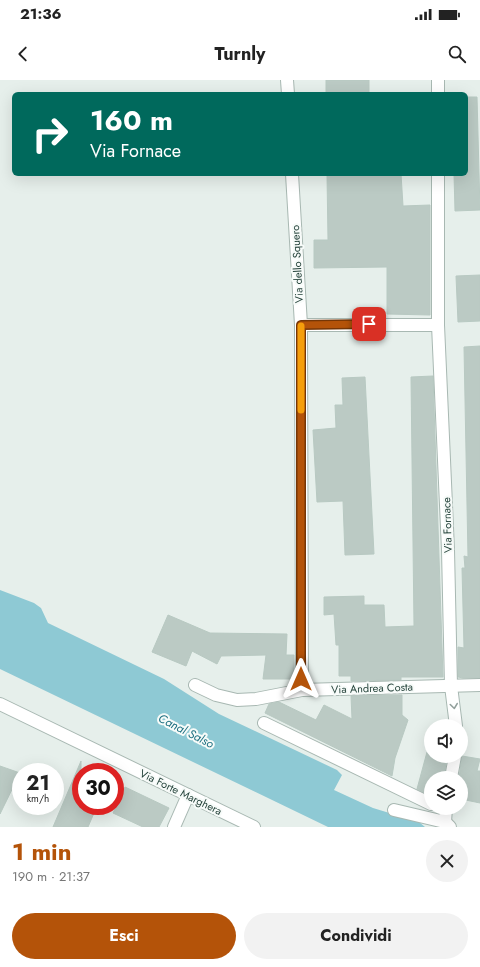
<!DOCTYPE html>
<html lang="it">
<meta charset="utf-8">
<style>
:root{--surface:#fff;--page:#f2f2f2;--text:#222;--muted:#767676;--accent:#b45309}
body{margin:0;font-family:Jost,sans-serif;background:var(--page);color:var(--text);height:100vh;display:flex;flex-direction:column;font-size:15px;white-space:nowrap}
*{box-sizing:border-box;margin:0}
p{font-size:13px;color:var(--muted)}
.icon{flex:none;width:22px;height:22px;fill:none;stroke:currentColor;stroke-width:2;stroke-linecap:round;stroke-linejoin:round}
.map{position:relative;height:747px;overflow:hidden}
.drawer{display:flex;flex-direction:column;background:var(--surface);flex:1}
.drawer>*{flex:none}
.top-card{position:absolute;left:12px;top:12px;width:456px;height:84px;border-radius:6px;box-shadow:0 4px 16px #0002;background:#00695c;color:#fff;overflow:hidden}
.tools{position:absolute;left:424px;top:639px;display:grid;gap:8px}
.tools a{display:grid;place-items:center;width:44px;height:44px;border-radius:50%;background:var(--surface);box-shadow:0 4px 16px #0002;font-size:20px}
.speed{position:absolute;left:12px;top:683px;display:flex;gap:8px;font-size:20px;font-weight:700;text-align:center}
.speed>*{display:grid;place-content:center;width:52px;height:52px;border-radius:50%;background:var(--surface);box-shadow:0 4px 16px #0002;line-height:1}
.speed small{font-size:10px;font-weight:400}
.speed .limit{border:6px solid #d22;background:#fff;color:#111}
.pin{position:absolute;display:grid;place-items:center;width:34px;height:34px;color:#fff;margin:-17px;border-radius:8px;box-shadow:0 2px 6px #0006}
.me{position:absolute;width:44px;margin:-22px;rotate:0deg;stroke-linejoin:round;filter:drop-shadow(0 0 3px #0008)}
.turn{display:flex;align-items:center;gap:14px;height:84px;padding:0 12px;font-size:18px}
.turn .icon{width:52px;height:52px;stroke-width:2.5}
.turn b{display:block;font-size:28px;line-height:34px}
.round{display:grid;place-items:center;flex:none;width:42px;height:42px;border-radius:21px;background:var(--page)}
.overview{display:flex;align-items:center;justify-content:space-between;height:68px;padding:0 12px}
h1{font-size:24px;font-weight:700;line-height:30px;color:var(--accent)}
.action{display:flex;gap:8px;margin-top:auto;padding:8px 12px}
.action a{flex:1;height:46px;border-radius:24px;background:var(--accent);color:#fff;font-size:16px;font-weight:700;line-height:46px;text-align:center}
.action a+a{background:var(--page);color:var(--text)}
.status{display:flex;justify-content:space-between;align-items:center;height:28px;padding:0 20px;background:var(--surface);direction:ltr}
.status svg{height:11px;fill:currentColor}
header{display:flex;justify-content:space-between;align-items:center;height:52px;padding:0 12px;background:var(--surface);font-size:18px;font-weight:700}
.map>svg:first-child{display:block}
.water{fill:#8ec9d4}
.building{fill:#bbcac4;stroke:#b8c9c2}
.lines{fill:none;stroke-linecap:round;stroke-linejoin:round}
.minor-casing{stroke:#a8b8b2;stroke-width:14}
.minor{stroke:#fff;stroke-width:12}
.oneway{stroke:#92a09c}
.route-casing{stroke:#753606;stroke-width:10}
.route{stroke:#b45309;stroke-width:7}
.slow{stroke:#f59e0b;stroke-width:7}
.labels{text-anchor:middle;stroke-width:4;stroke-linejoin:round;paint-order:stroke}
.street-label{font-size:11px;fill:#24423a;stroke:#f7fbf9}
.water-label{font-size:12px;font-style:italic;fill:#1c6f80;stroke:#f7fbf9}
</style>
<div class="status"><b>21:36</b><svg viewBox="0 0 49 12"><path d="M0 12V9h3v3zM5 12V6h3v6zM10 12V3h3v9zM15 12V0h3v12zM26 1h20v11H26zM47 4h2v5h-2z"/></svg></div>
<header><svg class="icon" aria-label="back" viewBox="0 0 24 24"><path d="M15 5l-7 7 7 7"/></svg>Turnly<svg class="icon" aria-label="search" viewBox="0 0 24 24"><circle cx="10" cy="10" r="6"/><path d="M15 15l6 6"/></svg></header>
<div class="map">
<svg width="480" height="747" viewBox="0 0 480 747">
<rect width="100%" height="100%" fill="#e6efeb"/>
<path class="water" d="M0 510 34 523 41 528 48 543 164 599 219 634 337 690 342 695 334 710 373 728 419 742 425 747H328L0 589Z"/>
<g class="building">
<rect x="326" y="0" width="43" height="14"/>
<path d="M466 17H477L480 130 455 131 454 94H466Z"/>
<path d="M327 94H401L403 126 430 125V235L387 234V187L314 188V160H328Z"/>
<path d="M480 195V241L458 242 456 196Z"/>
<path d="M480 266V598H463L458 597V567L464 568 462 488H465L464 476 468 477 464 267Z"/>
<path d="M433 296 443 597H401V600L351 601V596H339V565H336L334 534 324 535V517L364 516V525H384L385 547 414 546 411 297Z"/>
<path d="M365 297 374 474 345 475 343 421 317 422 313 350 336 348 335 325H343L342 298Z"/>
<path d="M168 535 210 553 287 554 286 575H294V599H263L266 575 221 576 217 584 192 571 186 586 152 572Z"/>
<path d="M402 615V635L408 640 395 678 392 696 265 633 269 624 279 622 316 640 324 625 352 639 351 616Z"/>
<path d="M427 672 431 673V678L446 682 444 698H431V716L417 709Z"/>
<path d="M462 676 480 679 477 691H480V723L461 719V698H459Z"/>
<path d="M81 681V726H97L88 747H53Z"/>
<path d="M0 686 20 693 0 734Z"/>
<path d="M125 707 169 728 159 747H143L113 733Z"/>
</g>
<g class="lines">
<defs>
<g id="minor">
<path d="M287 0 288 14"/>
<path d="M438 0V14"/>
<path d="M292 94 301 245 302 610"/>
<path d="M438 94V245L448 470 451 606 456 646"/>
<path d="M301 245H438"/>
<path d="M195 605 216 615 237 620 256 619 302 610 480 605"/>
<path d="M0 624 254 747"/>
<path d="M264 643 431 724"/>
<path d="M451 698 455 676"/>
<path d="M394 730 445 742 450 747"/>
<path d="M445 742 446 728"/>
<path d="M174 747 188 715"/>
</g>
</defs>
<use href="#minor" class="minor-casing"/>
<use href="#minor" class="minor"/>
</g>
<defs><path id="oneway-chevron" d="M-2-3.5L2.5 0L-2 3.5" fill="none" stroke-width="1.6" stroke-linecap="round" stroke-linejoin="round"/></defs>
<use class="oneway" href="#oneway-chevron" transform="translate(454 626) rotate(82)"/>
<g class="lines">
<defs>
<path id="route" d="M301 599V245L369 244"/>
</defs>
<use href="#route" class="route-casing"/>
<use href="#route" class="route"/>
<path class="slow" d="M301 246V330"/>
</g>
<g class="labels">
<g class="street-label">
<text transform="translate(297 184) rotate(-93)" y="4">Via dello Squero</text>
<text transform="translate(447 445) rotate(-92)" y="4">Via Fornace</text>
<text transform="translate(372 608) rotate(-2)" y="4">Via Andrea Costa</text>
<text transform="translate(181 712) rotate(26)" y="4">Via Forte Marghera</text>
</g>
<g class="water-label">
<text transform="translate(186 651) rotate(27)" y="4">Canal Salso</text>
</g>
</g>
</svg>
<div class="tools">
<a><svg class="icon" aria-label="sound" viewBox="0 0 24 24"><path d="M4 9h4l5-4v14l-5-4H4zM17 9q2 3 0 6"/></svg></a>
<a><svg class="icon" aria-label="layers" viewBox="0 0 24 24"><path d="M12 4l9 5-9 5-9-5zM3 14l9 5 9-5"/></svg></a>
</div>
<div class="speed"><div>21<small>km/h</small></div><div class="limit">30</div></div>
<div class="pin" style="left:369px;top:244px;background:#d93025"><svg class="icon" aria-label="arrive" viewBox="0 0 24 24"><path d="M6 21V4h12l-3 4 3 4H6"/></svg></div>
<svg class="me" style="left:301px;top:599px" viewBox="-20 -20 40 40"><path d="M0-17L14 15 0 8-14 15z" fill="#b45309" stroke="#fff" stroke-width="4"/></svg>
<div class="top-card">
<div class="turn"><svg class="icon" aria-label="right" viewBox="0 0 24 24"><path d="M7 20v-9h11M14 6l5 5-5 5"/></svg><div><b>160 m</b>Via Fornace</div></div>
</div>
</div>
<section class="drawer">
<div class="overview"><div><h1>1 min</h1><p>190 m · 21:37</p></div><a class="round"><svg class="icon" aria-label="close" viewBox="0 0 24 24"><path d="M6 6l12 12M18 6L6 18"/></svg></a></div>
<div class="action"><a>Esci</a><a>Condividi</a></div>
</section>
